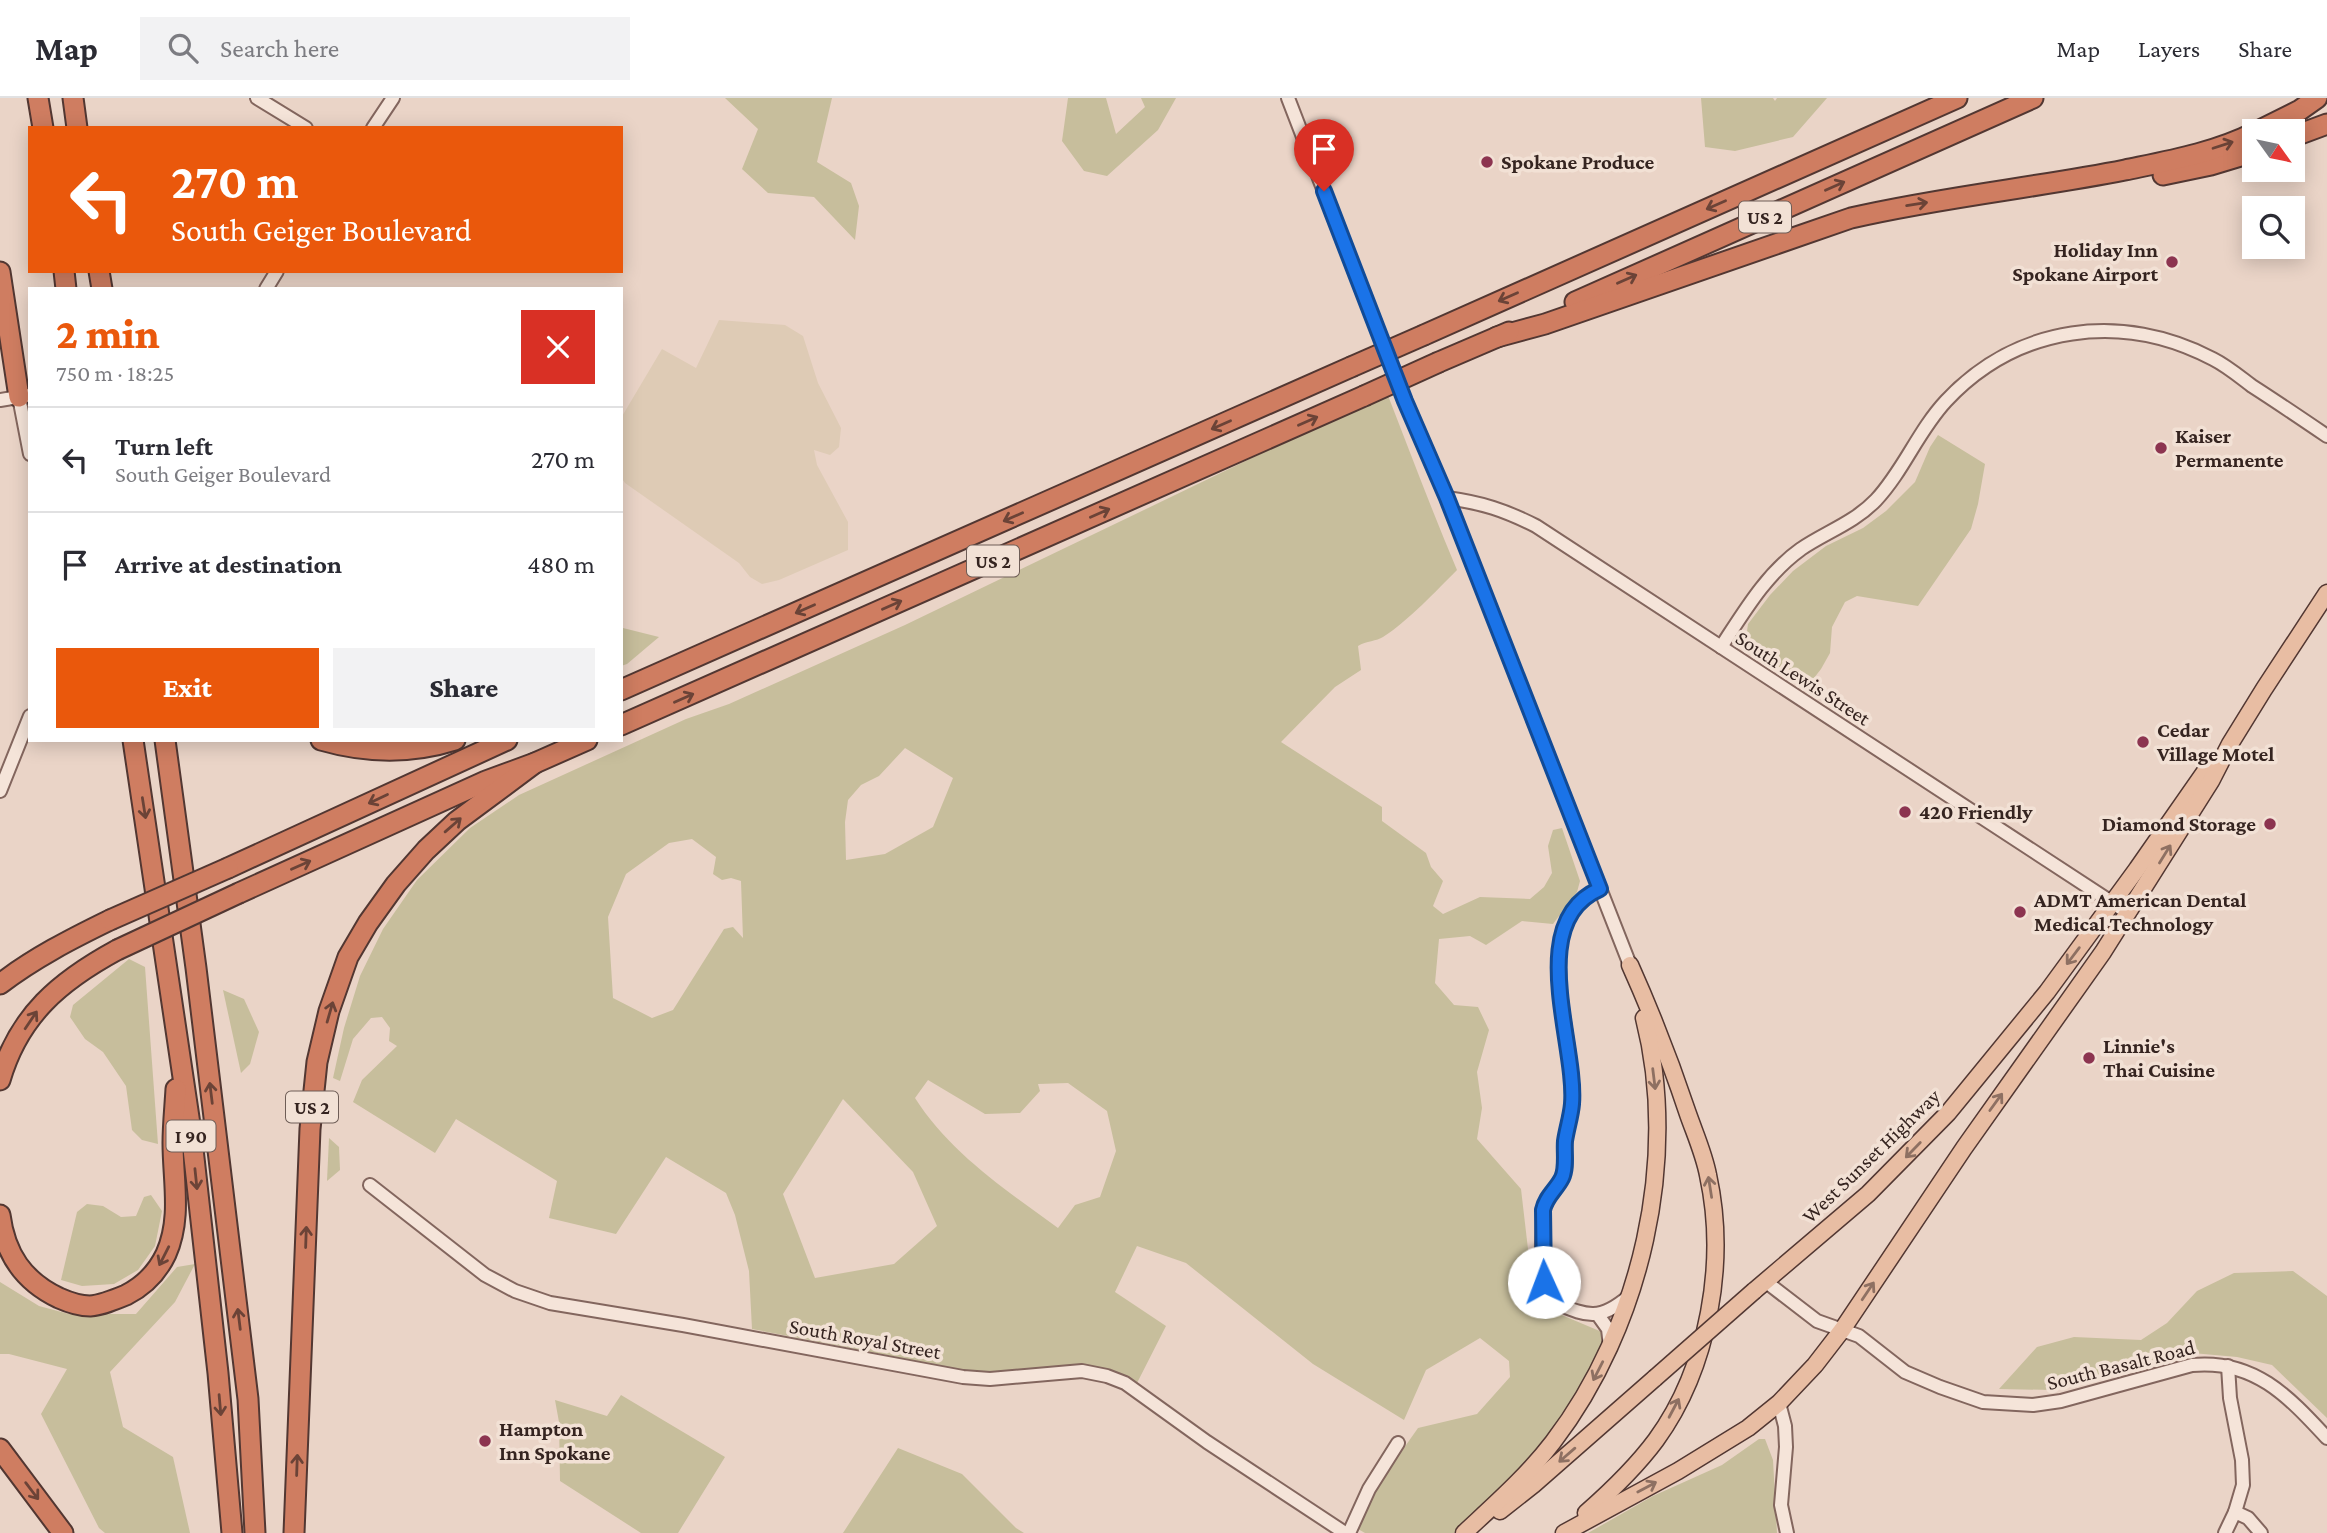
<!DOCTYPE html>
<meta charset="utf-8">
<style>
:root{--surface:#fff;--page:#f2f2f3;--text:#2b2b33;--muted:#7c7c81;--line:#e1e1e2;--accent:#ea580c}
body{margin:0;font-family:"Crimson Pro",serif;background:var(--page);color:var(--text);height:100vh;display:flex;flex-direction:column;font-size:26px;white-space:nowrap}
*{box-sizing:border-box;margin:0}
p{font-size:23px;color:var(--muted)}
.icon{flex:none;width:38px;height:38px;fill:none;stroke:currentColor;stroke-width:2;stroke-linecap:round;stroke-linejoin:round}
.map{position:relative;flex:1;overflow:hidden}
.sheet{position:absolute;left:28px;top:189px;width:595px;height:455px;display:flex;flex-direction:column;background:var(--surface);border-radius:0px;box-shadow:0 4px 18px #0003}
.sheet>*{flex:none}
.hud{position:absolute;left:28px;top:28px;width:595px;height:147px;border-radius:0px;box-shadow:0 4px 18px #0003;background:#ea580c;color:#fff;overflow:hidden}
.needle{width:46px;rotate:123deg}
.controls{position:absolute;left:2242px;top:21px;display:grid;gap:14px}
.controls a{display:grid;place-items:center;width:63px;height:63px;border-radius:0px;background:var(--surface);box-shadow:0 4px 18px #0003;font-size:35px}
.pin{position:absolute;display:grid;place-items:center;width:60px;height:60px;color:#fff;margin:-72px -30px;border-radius:50% 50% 50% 0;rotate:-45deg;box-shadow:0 0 7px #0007}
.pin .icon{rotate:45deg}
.me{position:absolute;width:77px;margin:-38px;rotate:358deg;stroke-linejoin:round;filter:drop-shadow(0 0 5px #0008)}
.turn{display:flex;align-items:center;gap:24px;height:147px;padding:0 28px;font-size:32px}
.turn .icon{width:91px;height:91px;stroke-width:2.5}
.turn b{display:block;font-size:49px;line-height:60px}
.round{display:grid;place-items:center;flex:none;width:74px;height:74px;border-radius:0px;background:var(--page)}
.overview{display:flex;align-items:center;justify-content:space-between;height:119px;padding:0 28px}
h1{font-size:42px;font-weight:800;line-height:52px;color:var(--accent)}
.action{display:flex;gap:14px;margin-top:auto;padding:14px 28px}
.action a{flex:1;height:80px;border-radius:0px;background:var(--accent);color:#fff;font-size:28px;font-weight:800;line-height:80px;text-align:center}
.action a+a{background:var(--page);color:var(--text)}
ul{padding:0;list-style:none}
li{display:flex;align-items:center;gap:21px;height:105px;padding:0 28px;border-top:2px solid var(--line)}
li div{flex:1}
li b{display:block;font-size:26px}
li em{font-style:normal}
header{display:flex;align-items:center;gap:42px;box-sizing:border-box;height:98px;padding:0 35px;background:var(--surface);border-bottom:2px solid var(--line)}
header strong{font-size:33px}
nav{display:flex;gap:38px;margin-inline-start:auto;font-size:24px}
.search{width:490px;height:63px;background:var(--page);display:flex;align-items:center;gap:18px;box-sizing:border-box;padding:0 24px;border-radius:0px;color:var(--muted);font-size:26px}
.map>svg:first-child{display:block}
.farmland{fill:#decbb5}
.green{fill:#c7be9c;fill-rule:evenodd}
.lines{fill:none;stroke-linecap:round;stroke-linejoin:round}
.minor-casing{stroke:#83665e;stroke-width:16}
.major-casing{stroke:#523732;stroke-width:19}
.highway-casing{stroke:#523732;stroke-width:23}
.minor{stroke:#f5e4d9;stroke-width:12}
.major{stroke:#e8bda3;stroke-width:16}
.highway{stroke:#cf7d61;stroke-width:19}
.major-bridge-casing{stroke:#523732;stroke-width:19;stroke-linecap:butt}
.highway-bridge-casing{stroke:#523732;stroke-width:23;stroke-linecap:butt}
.major-bridge{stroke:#e8bda3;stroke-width:16}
.highway-bridge{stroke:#cf7d61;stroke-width:19}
.oneway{stroke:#6b4337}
.oneway2{stroke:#8e7062}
.route-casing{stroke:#114b97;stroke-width:18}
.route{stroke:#1a73e8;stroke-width:12}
.poi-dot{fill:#8c3450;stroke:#f2e1d5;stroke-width:2.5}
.labels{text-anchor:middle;stroke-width:7;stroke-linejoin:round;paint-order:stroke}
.shield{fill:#f2e1d5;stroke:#6e5d56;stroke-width:2}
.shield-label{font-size:19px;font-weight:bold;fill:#352420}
.poi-label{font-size:21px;font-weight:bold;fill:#352420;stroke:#f2e1d5;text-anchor:start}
.street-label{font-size:21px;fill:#352420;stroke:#f2e1d5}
</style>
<header>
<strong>Map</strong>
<div class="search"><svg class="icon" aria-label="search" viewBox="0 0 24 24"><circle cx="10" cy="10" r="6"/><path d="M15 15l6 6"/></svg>Search here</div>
<nav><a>Map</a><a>Layers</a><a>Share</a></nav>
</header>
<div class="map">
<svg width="2327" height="1435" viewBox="0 0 2327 1435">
<rect width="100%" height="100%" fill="#ead4c7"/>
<path class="farmland" d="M719 222 785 227 803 238 818 285 841 330 839 349 830 357 814 352 817 367 848 424V452L779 482 762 486 750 479 739 465 625 385 621 379V320L662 251 696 270Z"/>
<g class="green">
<path d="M725 0H832L817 64 851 85 859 108 855 142 814 99 768 95 742 71 758 31Z"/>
<path d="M1068 0H1106L1116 36 1145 9 1141 0H1176L1158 32 1107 78 1084 73 1062 43Z"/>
<path d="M1701 0H1773L1775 3 1777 0H1827L1793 39 1735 53 1705 49Z"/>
<path d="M1387 295C1410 354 1432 413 1457 472 1437 492 1407 524 1383 539 1377 543 1366 543 1358 548L1361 572 1335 589 1281 644 1382 709V723L1426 755 1431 769 1443 783 1433 808 1443 816 1480 799 1530 801 1544 789 1552 775 1548 748 1553 732 1562 730 1580 783 1577 794 1553 826 1522 823 1486 847 1470 838 1439 841 1435 885 1454 907 1478 909 1489 932 1477 974 1482 1010 1477 1041 1521 1091 1533 1194 1545 1210 1602 1234 1605 1243 1579 1295 1540 1350 1454 1435H1365L1358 1431 1373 1394 1418 1330 1477 1316 1510 1279 1509 1263 1480 1240 1426 1272 1404 1322 1313 1266 1186 1165 1137 1148 1115 1194 1166 1228 1137 1285 1106 1271 1069 1268 985 1276 752 1231 749 1173 735 1117 726 1095 666 1059 616 1136 549 1120 557 1083 456 1021 435 1055 353 1004 362 982 397 948 389 943 390 930 382 919 371 920 353 941 340 983 333 980 344 930 360 878 383 831 417 782 470 730 519 697 686 621 729 606 905 527ZM905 650 953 680 933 729 885 756 846 762 845 724 848 702 861 687 879 678ZM692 741 716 759 713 776 722 782 731 780 741 783 743 840 733 829 724 831 673 912 652 920 613 900 608 819 626 776 669 745ZM928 982 985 1016 1020 1015 1040 993 1038 986 1068 985 1107 1013 1116 1053 1100 1099 1075 1107 1058 1130C1006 1092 950 1055 915 1000ZM843 1001 913 1074 937 1128 894 1166 815 1180 783 1096Z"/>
<path d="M1938 337 1985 366 1978 406 1971 431 1918 508 1857 498 1845 504 1832 529 1830 555 1821 571 1814 580 1798 581 1745 548 1748 526 1770 497 1793 473 1826 448 1863 430 1886 413 1915 384 1930 349Z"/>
<path d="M623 530 659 539 627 566 621 568V531Z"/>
<path d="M129 861 145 869 158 1046 142 1042 132 1032 126 988 103 954 85 941 70 919 73 907Z"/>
<path d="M223 892 244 901 259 934 250 966 241 975Z"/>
<path d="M329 1040 339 1049 340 1072 327 1083Z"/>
<path d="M151 1097 162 1113 155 1148 138 1172 114 1186 82 1188 61 1182 77 1114 87 1106 103 1108 121 1119 136 1118 144 1099Z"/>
<path d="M195 1166 175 1204 110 1274 123 1329 173 1359 190 1435H105L99 1430 41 1316 67 1271 9 1256H0V1184L39 1208 69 1216H136L177 1169Z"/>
<path d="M2293 1173 2327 1198V1320L2272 1267 2237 1259 2181 1254 2052 1292 1999 1291 2037 1249 2074 1239 2141 1242 2167 1225 2197 1193 2234 1175Z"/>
<path d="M621 1297 725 1359 678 1435H641L560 1383 559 1324 555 1302 607 1318Z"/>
<path d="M1759 1341H1765L1773 1362 1777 1435H1588L1653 1398 1722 1367Z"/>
<path d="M898 1350 962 1376 1016 1430 1024 1435H843Z"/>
</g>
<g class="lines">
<defs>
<g id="minor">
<path d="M257 0 306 30"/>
<path d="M1288 0 1405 303 1447 400 1630 867"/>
<path d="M373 30 393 0"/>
<path d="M266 191 277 173"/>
<path d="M19 299 30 356"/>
<path d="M0 302 30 297"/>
<path d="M1447 400C1483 405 1504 412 1536 428L2128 815"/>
<path d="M1721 549C1744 514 1766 476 1801 451 1826 434 1854 425 1876 402 1904 372 1918 333 1946 303 2017 227 2122 213 2213 261 2227 268 2240 279 2252 288 2277 304 2302 321 2327 338"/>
<path d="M0 693 30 618"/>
<path d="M1600 791C1524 823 1578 946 1572 1006 1570 1018 1567 1030 1565 1043 1564 1053 1566 1065 1564 1075 1561 1089 1546 1097 1543 1112 1543 1132 1538 1187 1548 1202 1584 1216 1596 1226 1628 1199"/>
<path d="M370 1087 485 1177 515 1193 550 1205 683 1227 963 1279 990 1281 1082 1273 1107 1278 1125 1285 1207 1344 1345 1435"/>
<path d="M1765 1183 1817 1223 1859 1238 1905 1274 1940 1289 1983 1304 2033 1307 2061 1303 2192 1267C2254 1261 2288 1298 2327 1340"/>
<path d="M1598 1217 1608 1231 1610 1248"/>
<path d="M1779 1305 1785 1328 1786 1349 1781 1407 1787 1435"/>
<path d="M2235 1414 2248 1420 2261 1435"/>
<path d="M1349 1435 1369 1391 1398 1345"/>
<path d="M2225 1435 2235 1414 2243 1387 2242 1362 2230 1300 2228 1268"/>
</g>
<g id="major">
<path d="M1754 1193 1868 1096 1948 1015 2047 894 2137 771 2211 665"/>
<path d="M1500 1413 1533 1387 1655 1280"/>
<path d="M1586 1415C1611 1393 1636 1369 1656 1342 1709 1269 1727 1164 1708 1077 1704 1056 1695 1036 1688 1016 1671 965 1652 916 1630 867"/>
<path d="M1464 1435C1495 1406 1527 1378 1553 1344 1641 1229 1680 1061 1644 920"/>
<path d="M1564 1435 1678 1373 1748 1330 1779 1305 1815 1267 1842 1232 1964 1050 2103 854 2211 683 2230 646 2264 591 2327 495"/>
</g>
<g id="highway">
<path d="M38 0 43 30"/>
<path d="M73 0 77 30"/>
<path d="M2258 33 2300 12 2317 0"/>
<path d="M2292 39 2327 26"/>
<path d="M2163 77 2211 67 2254 54"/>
<path d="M64 173 66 191"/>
<path d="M99 173 102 191"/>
<path d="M0 174 19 299"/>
<path d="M1575 204 2033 0"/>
<path d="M1424 237 1957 0"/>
<path d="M1497 239 1545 226 1851 120C1941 99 2034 90 2125 72 2168 63 2214 55 2254 35"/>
<path d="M1439 264 1509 234"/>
<path d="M621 592 1351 269"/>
<path d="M621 627 1364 298"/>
<path d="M133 642 191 1033 218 1275 232 1435"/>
<path d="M165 642 196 870 248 1301 255 1435"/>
<path d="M321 642C366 655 411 656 455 642"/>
<path d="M228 770 507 642"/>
<path d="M239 795 486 683 535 665 587 642"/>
<path d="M0 886C34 860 71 841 110 822"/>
<path d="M0 982C19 917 60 883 117 852"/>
<path d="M0 1117C5 1156 23 1183 59 1200 68 1204 80 1208 90 1208 102 1207 114 1202 126 1197 144 1188 157 1175 166 1156 182 1120 173 1083 173 1045 173 1027 175 1009 176 991"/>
<path d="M0 1351 63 1435"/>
<path d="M294 1435 310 1031 317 964 329 913 348 859 368 825 396 786 426 752 457 723 535 665"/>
</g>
</defs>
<use href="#minor" class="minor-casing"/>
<use href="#major" class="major-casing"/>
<use href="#highway" class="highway-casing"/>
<use href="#minor" class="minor"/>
<use href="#major" class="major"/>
<use href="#highway" class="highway"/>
<defs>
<path id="major-bridge" d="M1655 1280 1754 1193"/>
<g id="highway-bridge">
<path d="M1351 269 1424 237"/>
<path d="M1364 298 1439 264"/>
<path d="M110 822 228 770"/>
<path d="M117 852 239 795"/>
</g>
</defs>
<use href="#major-bridge" class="major-bridge-casing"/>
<use href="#highway-bridge" class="highway-bridge-casing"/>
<use href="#major-bridge" class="major-bridge"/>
<use href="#highway-bridge" class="highway-bridge"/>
</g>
<defs><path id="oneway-shaft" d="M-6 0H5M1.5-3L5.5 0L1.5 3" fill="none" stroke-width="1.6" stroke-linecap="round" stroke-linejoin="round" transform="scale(1.75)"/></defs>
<g class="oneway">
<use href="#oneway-shaft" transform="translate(2223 47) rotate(-18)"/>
<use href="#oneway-shaft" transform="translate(1835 88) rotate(-24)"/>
<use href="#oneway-shaft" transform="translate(1917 106) rotate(-9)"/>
<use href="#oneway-shaft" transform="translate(1716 107) rotate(156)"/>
<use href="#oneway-shaft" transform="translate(1627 181) rotate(-24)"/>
<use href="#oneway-shaft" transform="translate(1508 199) rotate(156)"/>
<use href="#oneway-shaft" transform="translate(1308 323) rotate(-24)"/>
<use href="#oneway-shaft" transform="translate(1221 327) rotate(156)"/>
<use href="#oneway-shaft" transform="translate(1100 415) rotate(-24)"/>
<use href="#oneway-shaft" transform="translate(1013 419) rotate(156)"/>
<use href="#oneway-shaft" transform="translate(892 507) rotate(-24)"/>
<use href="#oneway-shaft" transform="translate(805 511) rotate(156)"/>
<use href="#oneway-shaft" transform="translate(684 600) rotate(-24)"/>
<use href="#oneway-shaft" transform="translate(378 701) rotate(155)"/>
<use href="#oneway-shaft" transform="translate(144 710) rotate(81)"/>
<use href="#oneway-shaft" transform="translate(453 727) rotate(-41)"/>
<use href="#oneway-shaft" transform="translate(301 767) rotate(-24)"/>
<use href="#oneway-shaft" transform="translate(330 914) rotate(-74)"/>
<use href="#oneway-shaft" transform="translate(31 922) rotate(-56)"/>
<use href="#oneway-shaft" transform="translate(211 995) rotate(-97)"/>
<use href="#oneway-shaft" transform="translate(196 1081) rotate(84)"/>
<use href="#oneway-shaft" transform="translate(306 1139) rotate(-88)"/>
<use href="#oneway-shaft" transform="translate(164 1158) rotate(117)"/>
<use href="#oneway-shaft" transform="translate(239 1221) rotate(-97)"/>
<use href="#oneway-shaft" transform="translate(220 1307) rotate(85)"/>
<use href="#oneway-shaft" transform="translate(297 1367) rotate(-88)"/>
<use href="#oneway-shaft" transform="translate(32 1393) rotate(53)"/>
</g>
<g class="oneway2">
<use href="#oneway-shaft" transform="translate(2165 756) rotate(-58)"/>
<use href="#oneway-shaft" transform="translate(2073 858) rotate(127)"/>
<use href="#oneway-shaft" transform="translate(1654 981) rotate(83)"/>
<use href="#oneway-shaft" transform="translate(1996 1004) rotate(-54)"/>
<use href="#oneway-shaft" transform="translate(1913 1052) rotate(134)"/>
<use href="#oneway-shaft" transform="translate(1710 1089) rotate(-99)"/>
<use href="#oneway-shaft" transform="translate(1868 1193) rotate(-56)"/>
<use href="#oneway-shaft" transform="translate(1598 1273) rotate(117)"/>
<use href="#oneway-shaft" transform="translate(1674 1310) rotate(-62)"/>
<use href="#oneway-shaft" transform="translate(1567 1357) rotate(139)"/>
<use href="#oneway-shaft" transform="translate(1647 1389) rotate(-28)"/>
</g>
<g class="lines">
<defs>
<path id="route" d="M1324 93 1405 303 1447 400 1600 791C1524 823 1577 946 1572 1006 1571 1018 1567 1030 1565 1043 1564 1054 1567 1070 1562 1080 1556 1092 1546 1098 1543 1112L1544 1184"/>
</defs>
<use href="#route" class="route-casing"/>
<use href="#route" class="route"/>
</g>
<g class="poi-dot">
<circle cx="1487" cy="64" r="7"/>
<circle cx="2172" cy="164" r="7"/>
<circle cx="2161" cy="350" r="7"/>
<circle cx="2143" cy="644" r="7"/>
<circle cx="1905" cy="714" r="7"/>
<circle cx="2270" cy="726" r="7"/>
<circle cx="2020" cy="814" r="7"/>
<circle cx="2089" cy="960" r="7"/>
<circle cx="485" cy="1343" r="7"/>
</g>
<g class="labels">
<g class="shield">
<rect x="1739" y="103.5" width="52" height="31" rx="5"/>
<rect x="967" y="447.5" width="52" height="31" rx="5"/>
<rect x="286" y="993.5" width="52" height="31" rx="5"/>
<rect x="166.5" y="1022.5" width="49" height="31" rx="5"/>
</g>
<g class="shield-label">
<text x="1765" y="126">US 2</text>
<text x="993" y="470">US 2</text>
<text x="312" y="1016">US 2</text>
<text x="191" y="1045">I 90</text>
</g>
<g class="poi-label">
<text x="1501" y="71">Spokane Produce</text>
<text x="2158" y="159" text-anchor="end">Holiday Inn<tspan x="2158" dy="24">Spokane Airport</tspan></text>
<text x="2175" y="345">Kaiser<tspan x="2175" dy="24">Permanente</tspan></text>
<text x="2157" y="639">Cedar<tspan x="2157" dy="24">Village Motel</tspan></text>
<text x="1919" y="721">420 Friendly</text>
<text x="2256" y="733" text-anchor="end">Diamond Storage</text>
<text x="2034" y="809">ADMT American Dental<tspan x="2034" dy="24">Medical Technology</tspan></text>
<text x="2103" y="955">Linnie's<tspan x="2103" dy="24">Thai Cuisine</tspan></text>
<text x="499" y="1338">Hampton<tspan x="499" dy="24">Inn Spokane</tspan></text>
</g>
<g class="street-label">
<text transform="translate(1803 580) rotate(33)" y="7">South Lewis Street</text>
<text transform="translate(1871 1058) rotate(-44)" y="7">West Sunset Highway</text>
<text transform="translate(865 1241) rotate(10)" y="7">South Royal Street</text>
<text transform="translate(2121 1267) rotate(-14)" y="7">South Basalt Road</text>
</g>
</g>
</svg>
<div class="controls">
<a><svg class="needle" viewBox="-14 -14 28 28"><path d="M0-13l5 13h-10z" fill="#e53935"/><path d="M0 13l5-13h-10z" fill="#7c7c81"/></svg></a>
<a><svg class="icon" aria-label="search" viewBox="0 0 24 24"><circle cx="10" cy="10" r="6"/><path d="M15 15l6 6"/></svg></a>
</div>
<div class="pin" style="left:1324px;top:93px;background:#d93025"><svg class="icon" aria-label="arrive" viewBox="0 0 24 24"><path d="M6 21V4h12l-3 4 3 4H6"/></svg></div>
<svg class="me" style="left:1544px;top:1184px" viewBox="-20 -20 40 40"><circle r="19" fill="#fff"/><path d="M0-13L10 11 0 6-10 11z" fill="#1a73e8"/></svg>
<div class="hud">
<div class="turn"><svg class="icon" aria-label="left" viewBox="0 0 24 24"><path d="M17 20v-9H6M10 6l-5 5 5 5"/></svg><div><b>270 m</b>South Geiger Boulevard</div></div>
</div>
<section class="sheet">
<div class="overview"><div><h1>2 min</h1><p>750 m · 18:25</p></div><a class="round" style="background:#d93025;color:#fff"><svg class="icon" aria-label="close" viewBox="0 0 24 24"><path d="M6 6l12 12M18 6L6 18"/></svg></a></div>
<ul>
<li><svg class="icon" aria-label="left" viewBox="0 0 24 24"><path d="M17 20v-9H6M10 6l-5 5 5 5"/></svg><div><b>Turn left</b><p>South Geiger Boulevard</p></div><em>270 m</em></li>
<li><svg class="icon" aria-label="arrive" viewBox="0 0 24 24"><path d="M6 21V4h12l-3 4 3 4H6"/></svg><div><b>Arrive at destination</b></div><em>480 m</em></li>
</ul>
<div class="action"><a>Exit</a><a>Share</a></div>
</section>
</div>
